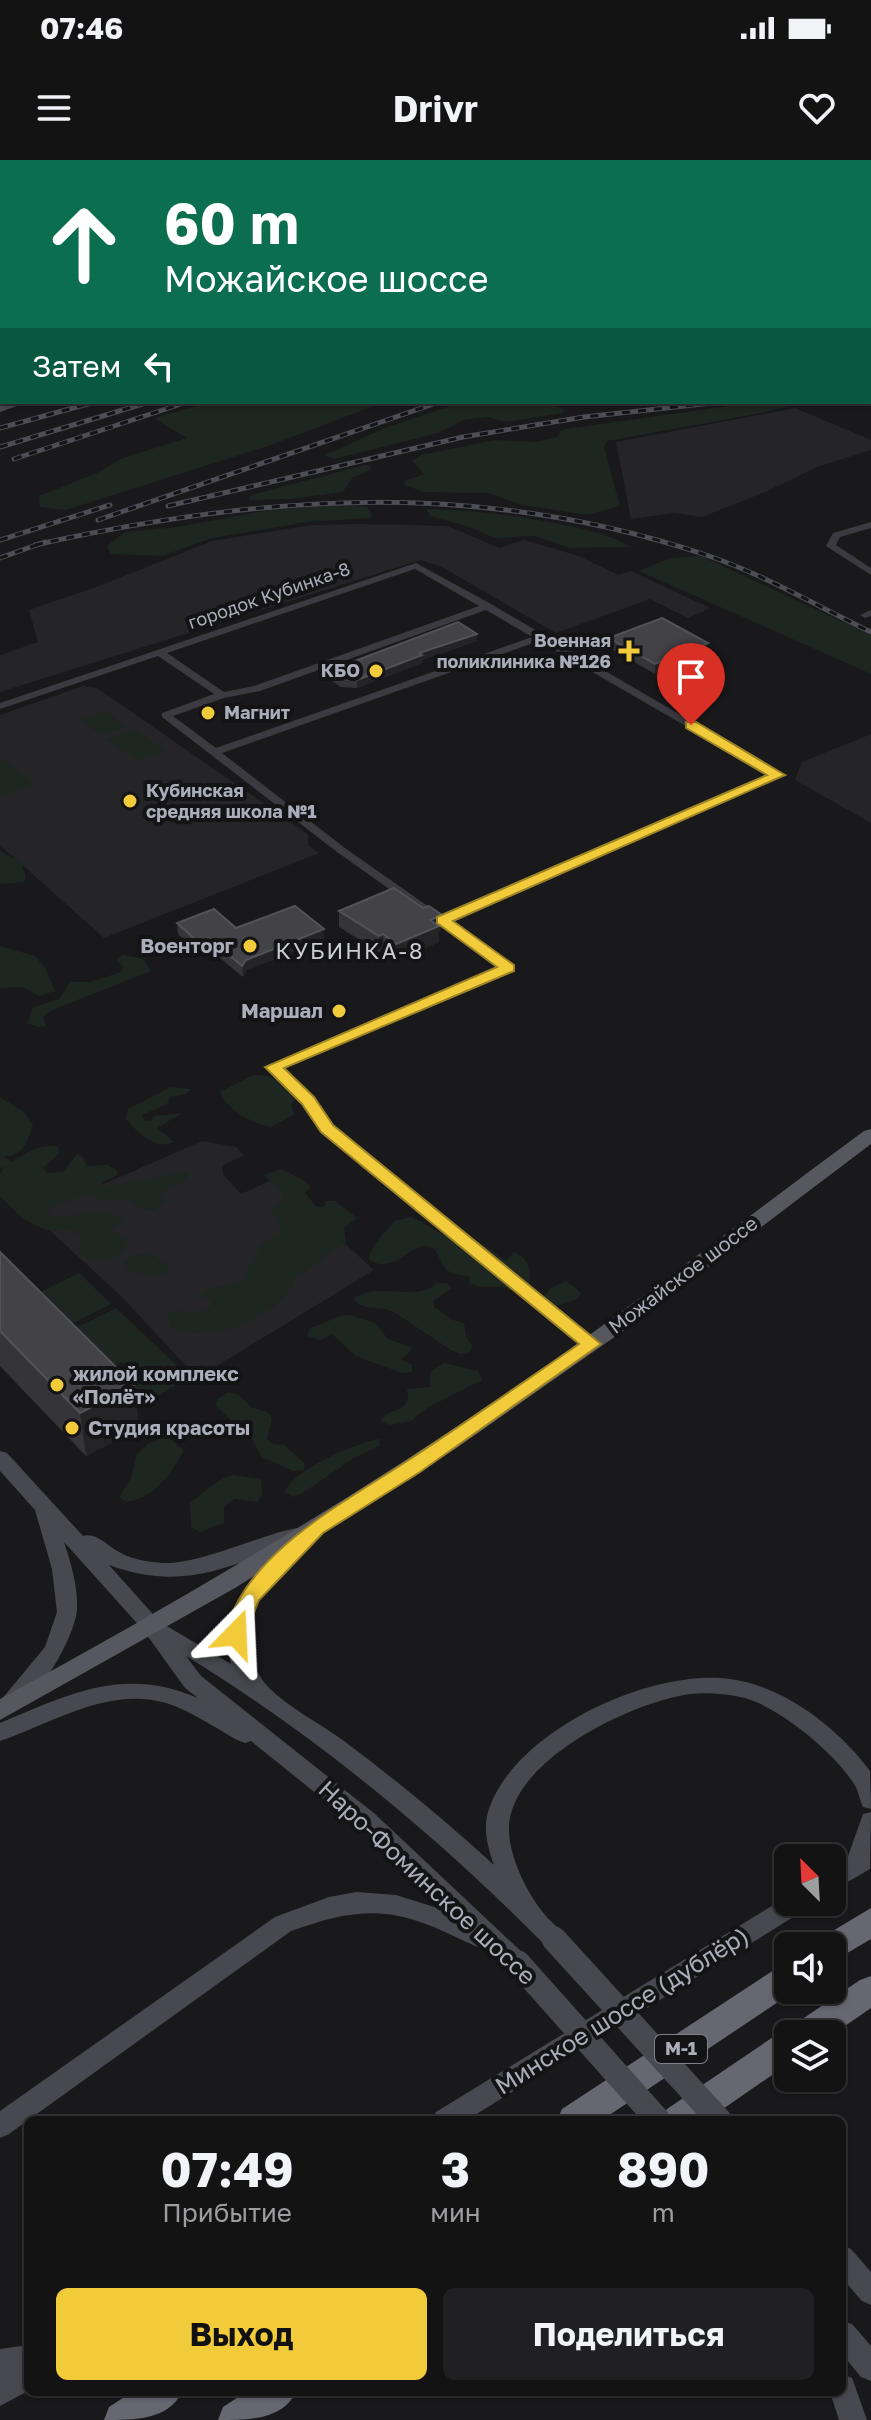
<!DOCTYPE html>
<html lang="ru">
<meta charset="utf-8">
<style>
:root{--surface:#131314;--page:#202022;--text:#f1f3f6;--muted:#9d9ea0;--line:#323234;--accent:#f2cb3a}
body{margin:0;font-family:"Golos Text",sans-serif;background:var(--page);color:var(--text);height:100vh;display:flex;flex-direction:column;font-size:30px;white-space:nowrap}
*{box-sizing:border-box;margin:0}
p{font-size:26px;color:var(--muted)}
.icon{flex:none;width:44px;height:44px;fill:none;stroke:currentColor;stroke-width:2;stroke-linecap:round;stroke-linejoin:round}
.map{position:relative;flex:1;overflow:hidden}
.sheet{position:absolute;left:24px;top:1956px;width:822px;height:280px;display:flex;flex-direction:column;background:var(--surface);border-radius:12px;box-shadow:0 2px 6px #0004,0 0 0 2px var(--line)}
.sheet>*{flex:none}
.banner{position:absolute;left:0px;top:0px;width:872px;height:244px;box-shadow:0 2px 6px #0004,0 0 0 2px var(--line);background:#0b6e4f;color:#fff;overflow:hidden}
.needle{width:52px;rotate:336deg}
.tools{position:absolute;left:774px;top:1684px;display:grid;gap:16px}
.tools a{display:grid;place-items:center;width:72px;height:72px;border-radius:12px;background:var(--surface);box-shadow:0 2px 6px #0004,0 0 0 2px var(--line);font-size:40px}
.pin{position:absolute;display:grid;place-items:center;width:68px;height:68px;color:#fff;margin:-82px -34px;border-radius:50% 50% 50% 0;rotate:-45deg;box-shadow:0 0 8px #0007}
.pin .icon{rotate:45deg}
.me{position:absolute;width:88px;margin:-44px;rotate:21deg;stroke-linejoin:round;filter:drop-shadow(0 0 6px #0008)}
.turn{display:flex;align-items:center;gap:28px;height:168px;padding:0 32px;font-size:36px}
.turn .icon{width:104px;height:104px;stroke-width:2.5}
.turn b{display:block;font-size:56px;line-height:68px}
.then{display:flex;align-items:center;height:76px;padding:0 32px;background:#0003;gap:16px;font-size:30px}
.eta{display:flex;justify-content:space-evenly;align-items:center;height:136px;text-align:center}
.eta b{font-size:48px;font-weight:700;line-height:56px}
.primary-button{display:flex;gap:16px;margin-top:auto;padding:16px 32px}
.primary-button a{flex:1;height:92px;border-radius:12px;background:var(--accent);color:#111;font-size:32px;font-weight:700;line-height:92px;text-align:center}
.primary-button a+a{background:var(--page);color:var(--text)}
.status{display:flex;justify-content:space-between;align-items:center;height:56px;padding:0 40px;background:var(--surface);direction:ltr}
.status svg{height:22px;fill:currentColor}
header{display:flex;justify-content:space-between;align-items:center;height:104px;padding:0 32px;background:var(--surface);font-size:36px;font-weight:700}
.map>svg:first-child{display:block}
.built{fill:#252528}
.green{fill:#1e2621}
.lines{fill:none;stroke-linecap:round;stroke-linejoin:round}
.river{fill:#2e363f;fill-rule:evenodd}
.street{fill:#3a3a40;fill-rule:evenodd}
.secondary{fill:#484950;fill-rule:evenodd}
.primary{fill:#56575f;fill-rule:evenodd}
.highway{fill:#666771;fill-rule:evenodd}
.rail-casing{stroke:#4d4e55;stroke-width:5}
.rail{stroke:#141416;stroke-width:3;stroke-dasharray:8;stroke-linecap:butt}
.secondary-bridge{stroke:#484950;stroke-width:25}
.wall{fill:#353539}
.shaded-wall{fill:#242427}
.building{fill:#424247;stroke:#525359;stroke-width:2}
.route{fill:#f2cb3a;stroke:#9d8426;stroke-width:2}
.poi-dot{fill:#f2cb3a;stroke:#141416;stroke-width:3}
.labels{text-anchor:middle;stroke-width:8;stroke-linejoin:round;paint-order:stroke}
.far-street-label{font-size:18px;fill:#abaeba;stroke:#141416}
.far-poi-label{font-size:18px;font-weight:bold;fill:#abaeba;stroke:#141416;text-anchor:end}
.shield{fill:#141416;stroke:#7e8089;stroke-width:2}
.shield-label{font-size:18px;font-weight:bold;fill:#abaeba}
.poi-label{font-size:20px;font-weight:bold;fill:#abaeba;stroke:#141416;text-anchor:end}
.street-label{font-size:20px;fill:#abaeba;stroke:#141416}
.neighbourhood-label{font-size:22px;letter-spacing:2px;fill:#ccced6;stroke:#141416}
.near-street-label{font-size:24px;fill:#abaeba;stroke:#141416}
</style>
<div class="status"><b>07:46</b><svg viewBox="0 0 49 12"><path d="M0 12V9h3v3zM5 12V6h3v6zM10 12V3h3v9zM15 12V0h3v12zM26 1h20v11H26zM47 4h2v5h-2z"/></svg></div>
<header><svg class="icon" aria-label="menu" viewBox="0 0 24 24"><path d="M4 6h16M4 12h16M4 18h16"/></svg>Drivr<svg class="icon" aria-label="heart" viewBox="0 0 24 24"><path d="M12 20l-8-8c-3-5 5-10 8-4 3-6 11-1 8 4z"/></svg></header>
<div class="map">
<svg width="871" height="2260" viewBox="0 0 871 2260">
<rect width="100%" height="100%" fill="#19191b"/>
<g class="built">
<path d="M795 248 871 280V290L817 307 763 333 702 357 674 353 631 359 616 282Z"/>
<path d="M358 364 448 366 499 388 524 380 579 396 618 415 631 411 710 448 688 458 650 439 556 473 442 407 421 400 0 532V495L38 482 29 450 99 426 212 381 312 365Z"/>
<path d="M83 526 97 528 308 674V685L319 693 104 778 0 685V555Z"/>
<path d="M871 574V663L795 620 802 602Z"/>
<path d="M202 981 236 987 244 995 222 1006 223 1014 241 1034 274 1019 374 1110 197 1218 122 1137 33 1055Z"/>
</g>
<g class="green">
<path d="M311 0H861L847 2Z"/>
<path d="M233 242H384L268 286 66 350 40 347 39 336 97 313 123 298 187 278 154 258 204 244Z"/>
<path d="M463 242H546L565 250 562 253 506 262 487 257 464 260 438 273 334 299 325 295 385 268Z"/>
<path d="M758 242H804L761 253 607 281 604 287 620 346 591 354H581L522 345 488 333 424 332 405 325 404 321 424 314 412 301 421 295 495 280 536 282 557 277 561 271 566 269Z"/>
<path d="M365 305H369L372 309 352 318 343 332 290 339 250 340 249 336 255 334Z"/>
<path d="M352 344 367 347 372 355 370 358 307 362 212 378 162 396 111 394 107 386 125 372 177 367 270 350Z"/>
<path d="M426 349C466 348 601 364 630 387L570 388 535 376 494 378 470 367 430 356Z"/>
<path d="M701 396 871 475V514L639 411 670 398Z"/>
<path d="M105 551 127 567 102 576 80 560Z"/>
<path d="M135 569 166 591 137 601 106 579Z"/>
<path d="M0 597 36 624 0 637Z"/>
<path d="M0 691 21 702 26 717 24 722 0 724Z"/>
<path d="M0 786 35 796 45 808 55 831 39 836 23 827 0 828Z"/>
<path d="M122 795 142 798 151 811 52 850 43 857 46 866 38 867 28 863 32 848 59 839 70 822H91L121 812 124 807 117 800Z"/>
<path d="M254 915C272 915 284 922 297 934L291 946 295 954 271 967C252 963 228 951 220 932Z"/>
<path d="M171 927 191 929 186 934 170 937 167 944 142 955 144 960 151 961 154 956 182 953 157 968 174 982C155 991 138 973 126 959L128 949Z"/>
<path d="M0 937 22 951 33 964C28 980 25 996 5 996L11 1002C26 994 40 982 58 987L60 993 43 1008 47 1013 63 1012 77 994 83 997 87 1006 108 1005 117 1010V1015L102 1023 106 1027 182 1012 189 1014 185 1020 161 1033 167 1042 153 1051 137 1048 128 1039 103 1041 90 1033 51 1048 47 1054 52 1057C76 1058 104 1043 125 1061L112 1070 128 1081 122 1093 110 1099 89 1101 77 1092 83 1079C66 1060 60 1077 42 1068 25 1061 12 1050 0 1036V1015L4 1007 0 1008Z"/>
<path d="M282 1009 307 1022 310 1027 305 1033 317 1047H324L326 1041H335L357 1058 344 1068 346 1082 294 1120 293 1126 275 1146 240 1167 194 1174 173 1170 166 1153C182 1147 197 1157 211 1147V1140L200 1137 203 1131 242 1120 262 1084 282 1071 272 1049 284 1041 282 1034 264 1015Z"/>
<path d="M411 1057C436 1068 453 1087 484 1085L506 1101 514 1092C532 1099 531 1116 528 1133 517 1134 512 1129 502 1127 490 1125 480 1129 469 1123V1116C444 1114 445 1109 435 1089 412 1075 399 1117 369 1100 370 1085 386 1073 394 1061Z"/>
<path d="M149 1093 170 1106 166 1114 151 1118C142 1110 127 1115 124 1102L131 1096Z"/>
<path d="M79 1113 111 1144 63 1168 32 1136Z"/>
<path d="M566 1121 581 1133 578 1139 553 1147 546 1143 544 1136 551 1128Z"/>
<path d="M437 1123H447L452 1128 433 1141 434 1147 453 1160 464 1163 466 1176 472 1186 470 1192 460 1194 451 1190 394 1152C380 1145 363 1152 354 1139 377 1120 414 1144 437 1123Z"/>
<path d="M116 1148 190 1218 141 1244 112 1214 126 1206 122 1202 106 1210 67 1172Z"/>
<path d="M350 1155 375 1163 388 1179 410 1187 411 1191 401 1199 412 1205V1212L402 1213 356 1196 332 1174 320 1180 308 1176 309 1169 340 1156Z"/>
<path d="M444 1203 478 1211 482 1220 427 1248 411 1261 389 1265 380 1261C391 1246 413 1253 407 1229L430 1227V1212Z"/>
<path d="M227 1233C241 1233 242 1237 250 1247L267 1252 272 1258 267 1279 273 1284 284 1285 304 1303V1310L293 1311 262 1297 253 1281 216 1246 218 1239Z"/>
<path d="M166 1276 184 1290C170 1314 156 1338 126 1342L119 1337 131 1318 137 1294 148 1284Z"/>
<path d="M380 1279 379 1286 354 1298 301 1334 293 1337 285 1332C292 1310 358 1282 380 1279Z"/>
<path d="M232 1315 261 1319 262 1335 257 1342 235 1339 224 1346V1363L200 1372 191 1367 190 1342C205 1333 215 1320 232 1315Z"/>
</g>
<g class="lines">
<g class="river">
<rect x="0" y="102" width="2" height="10"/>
<rect x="870" y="110" width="1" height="10"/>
</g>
<g class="street">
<path d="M871 362V368L840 377 836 385 871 408V415L826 386 833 373Z"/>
<path d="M416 403 491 444 783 615 449 761 512 805V811L281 908 313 937 332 966 597 1181 599 1184 592 1189 587 1187 322 972 303 943 267 907 499 807 337 692 162 557V553L214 534 158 496 0 549V543ZM415 409 479 446 254 526 224 532 167 493ZM486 450 532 477 216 588 173 556 224 538 260 531ZM539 481 770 615 442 756 345 688 222 593Z"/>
<path d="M871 450V456L865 458 860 455Z"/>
</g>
<g class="secondary">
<path d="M307 0H319L321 2H309Z"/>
<rect x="870" y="199" width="1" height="6"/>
<path d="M12 242H28L0 252V246Z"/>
<path d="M0 1291 7 1293 83 1376C97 1372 108 1387 121 1393 134 1400 149 1402 163 1403 208 1405 290 1359 318 1368L321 1373 318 1378C291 1405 246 1438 247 1480 247 1495 259 1518 269 1528 289 1548 321 1564 344 1581 396 1620 446 1661 494 1705 487 1686 482 1665 490 1646 519 1569 652 1508 730 1519 784 1526 838 1568 870 1611L871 1649 863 1647C859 1639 859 1631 854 1624 835 1593 780 1548 745 1538 728 1534 707 1532 690 1534 631 1542 504 1603 509 1673 511 1701 528 1735 546 1756 553 1764 561 1769 566 1779L562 1786 554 1789 546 1786C437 1676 318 1577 186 1496L201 1516 375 1654 526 1796 530 1803 526 1810 518 1814C507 1809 503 1801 493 1795 485 1789 470 1784 460 1779 394 1746 360 1746 291 1771L9 1974 0 1978V1951L275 1757 329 1737 356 1732 396 1735 447 1751 359 1668 251 1581 245 1583 237 1580C214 1567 191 1551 166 1543 109 1526 52 1563 0 1581V1563C70 1534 123 1506 198 1538L185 1528 144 1471 64 1382C71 1404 78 1426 77 1449 76 1475 33 1556 4 1546L1 1540 45 1487 57 1452 52 1409 35 1350 0 1311ZM284 1387C249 1421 218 1452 231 1504L160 1462 109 1405C178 1430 218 1411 284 1387Z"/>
<path d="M871 1652 870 1709 832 1731V1709L847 1699 863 1654Z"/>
<path d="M788 1736V1742H810L806 1749 467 1960H432L436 1952Z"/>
<path d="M842 2085 851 2089 871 2112V2145L862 2141 842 2118Z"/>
<path d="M842 2161 852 2164 871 2186V2221L861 2217 842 2194Z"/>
<path d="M28 2185V2231L0 2246V2189Z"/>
<path d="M842 2214 852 2218 867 2260H839L830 2232H842Z"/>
</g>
<path class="primary" d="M871 969V984L633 1164 455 1289 235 1428 0 1560V1539C176 1443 348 1342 513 1229 633 1146 747 1057 864 971Z"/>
<g class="highway">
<path d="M871 1748V1779L832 1802V1786H817L821 1778Z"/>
<path d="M788 1804V1830H796L602 1960H557L562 1949 777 1808Z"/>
<path d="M871 1816V1848L832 1875 788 1874V1904L707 1960H662L667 1949 776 1875 791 1872 795 1864 860 1820Z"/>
<path d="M132 2232H182C168 2260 135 2260 104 2260L109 2247Z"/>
<path d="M246 2232H296C282 2260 249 2260 218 2260L223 2247Z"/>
</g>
<defs>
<g id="rail">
<path d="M0 268 95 242"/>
<path d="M0 287 149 242"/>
<path d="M14 299 187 242"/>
<path d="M168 346 463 277 584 257 721 242"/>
<path d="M98 360 439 242"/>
<path d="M0 380 110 345"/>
<path d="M35 385C264 334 479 319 706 395 763 414 817 446 871 472"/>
<path d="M0 398 45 382"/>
</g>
</defs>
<use href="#rail" class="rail-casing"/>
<use href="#rail" class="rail"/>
<g class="secondary-bridge">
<path d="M554 1779 719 1960"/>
<path d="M518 1803 658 1960"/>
</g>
</g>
<g class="wall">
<path d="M477 474V481L422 500V503L357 528 341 527 329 519 328 511Z"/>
<path d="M609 478 707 492 655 514 608 487Z"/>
<path d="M423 748 442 755 441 770 439 771V782L397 800 384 790 379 792 339 767V751Z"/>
<path d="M177 763 236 768 324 780 246 810 243 817 209 789 199 792 178 774Z"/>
<path d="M0 1092 134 1225 139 1268 86 1296 0 1206Z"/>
</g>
<g class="shaded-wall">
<path d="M477 474V481L422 500V503L357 528V520L419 493Z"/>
<path d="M708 483 707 492 655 514V504Z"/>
<path d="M442 755 441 770 439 771V782L397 800 396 784 430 760Z"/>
<path d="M324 769V780L246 810 243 817 242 806 246 800Z"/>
<path d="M383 774 384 790 379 792V776Z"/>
<path d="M209 778V789L199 792 198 782Z"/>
<path d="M134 1225 139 1268 86 1296 80 1253Z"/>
</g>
<g class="building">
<path d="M662 458 708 483 655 504 609 478Z"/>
<path d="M458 462 477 474 419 493 422 495 357 520 341 519 328 511Z"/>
<path d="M394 728 423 748 429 746 442 755 430 760 439 766 396 784 383 774 379 776 339 751Z"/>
<path d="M295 746 324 769 246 800 242 806 209 778 198 782 177 763 214 749 236 768Z"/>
<path d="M0 1092 134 1225 80 1253 0 1171Z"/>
</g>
<path class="route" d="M686 562H696L785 615 453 761 514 805V811L284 908 314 937 333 965 601 1184 420 1312 323 1373 259 1440 243 1480 236 1482 228 1480 225 1474C245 1393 342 1344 407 1301 465 1263 522 1223 579 1184L321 972 302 944 265 907 497 807 437 763V757L767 615 686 568Z"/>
<g class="poi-dot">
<path d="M625 479h8v8h8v8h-8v8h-8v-8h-8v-8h8z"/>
<circle cx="376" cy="511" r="8"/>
<circle cx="208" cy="553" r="8"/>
<circle cx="130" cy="641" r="8"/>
<circle cx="250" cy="786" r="8"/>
<circle cx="339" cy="851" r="8"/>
<circle cx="57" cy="1225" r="8"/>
<circle cx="72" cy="1268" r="8"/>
</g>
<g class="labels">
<g class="far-street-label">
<text transform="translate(269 436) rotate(-19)" y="6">городок Кубинка-8</text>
</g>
<g class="far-poi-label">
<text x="611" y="487">Военная<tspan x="611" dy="21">поликлиника №126</tspan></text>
<text x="360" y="517">КБО</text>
<text x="224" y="559" text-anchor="start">Магнит</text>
<text x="146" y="637" text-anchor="start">Кубинская<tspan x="146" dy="21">средняя школа №1</tspan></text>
</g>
<rect class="shield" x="655" y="1875" width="52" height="28" rx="6"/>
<g class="shield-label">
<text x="681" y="1895">М-1</text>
</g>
<g class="poi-label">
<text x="234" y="793">Военторг</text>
<text x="323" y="858">Маршал</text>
<text x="73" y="1221" text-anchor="start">жилой комплекс<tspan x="73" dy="23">«Полёт»</tspan></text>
<text x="88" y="1275" text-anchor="start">Студия красоты</text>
</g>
<g class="street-label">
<text transform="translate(683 1115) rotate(-37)" y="7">Можайское шоссе</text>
</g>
<g class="neighbourhood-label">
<text x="350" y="799">КУБИНКА-8</text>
</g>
<g class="near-street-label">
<text transform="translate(427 1723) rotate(43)" y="8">Наро-Фоминское шоссе</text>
<text transform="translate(622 1851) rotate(-32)" y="8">Минское шоссе (дублёр)</text>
</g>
</g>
</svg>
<div class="tools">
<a><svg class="needle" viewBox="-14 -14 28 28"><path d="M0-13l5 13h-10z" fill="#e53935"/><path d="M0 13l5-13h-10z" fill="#9d9ea0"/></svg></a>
<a><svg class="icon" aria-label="sound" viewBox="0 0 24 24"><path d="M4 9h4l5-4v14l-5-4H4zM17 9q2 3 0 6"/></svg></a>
<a><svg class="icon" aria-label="layers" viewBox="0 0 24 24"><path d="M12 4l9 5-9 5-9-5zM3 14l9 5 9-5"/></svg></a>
</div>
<div class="pin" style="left:691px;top:565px;background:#d93025"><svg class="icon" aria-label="arrive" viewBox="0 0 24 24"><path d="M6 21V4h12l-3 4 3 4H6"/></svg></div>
<svg class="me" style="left:236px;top:1474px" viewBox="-20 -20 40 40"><path d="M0-17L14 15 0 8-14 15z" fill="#f2cb3a" stroke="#fff" stroke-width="4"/></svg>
<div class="banner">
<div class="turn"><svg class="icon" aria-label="ahead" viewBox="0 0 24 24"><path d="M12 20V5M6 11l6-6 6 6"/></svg><div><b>60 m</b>Можайское шоссе</div></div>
<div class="then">Затем<svg class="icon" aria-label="left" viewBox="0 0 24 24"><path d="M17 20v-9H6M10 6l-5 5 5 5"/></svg></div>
</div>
<section class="sheet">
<div class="eta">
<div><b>07:49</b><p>Прибытие</p></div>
<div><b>3</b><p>мин</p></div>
<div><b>890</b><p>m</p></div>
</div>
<div class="primary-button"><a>Выход</a><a>Поделиться</a></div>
</section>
</div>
